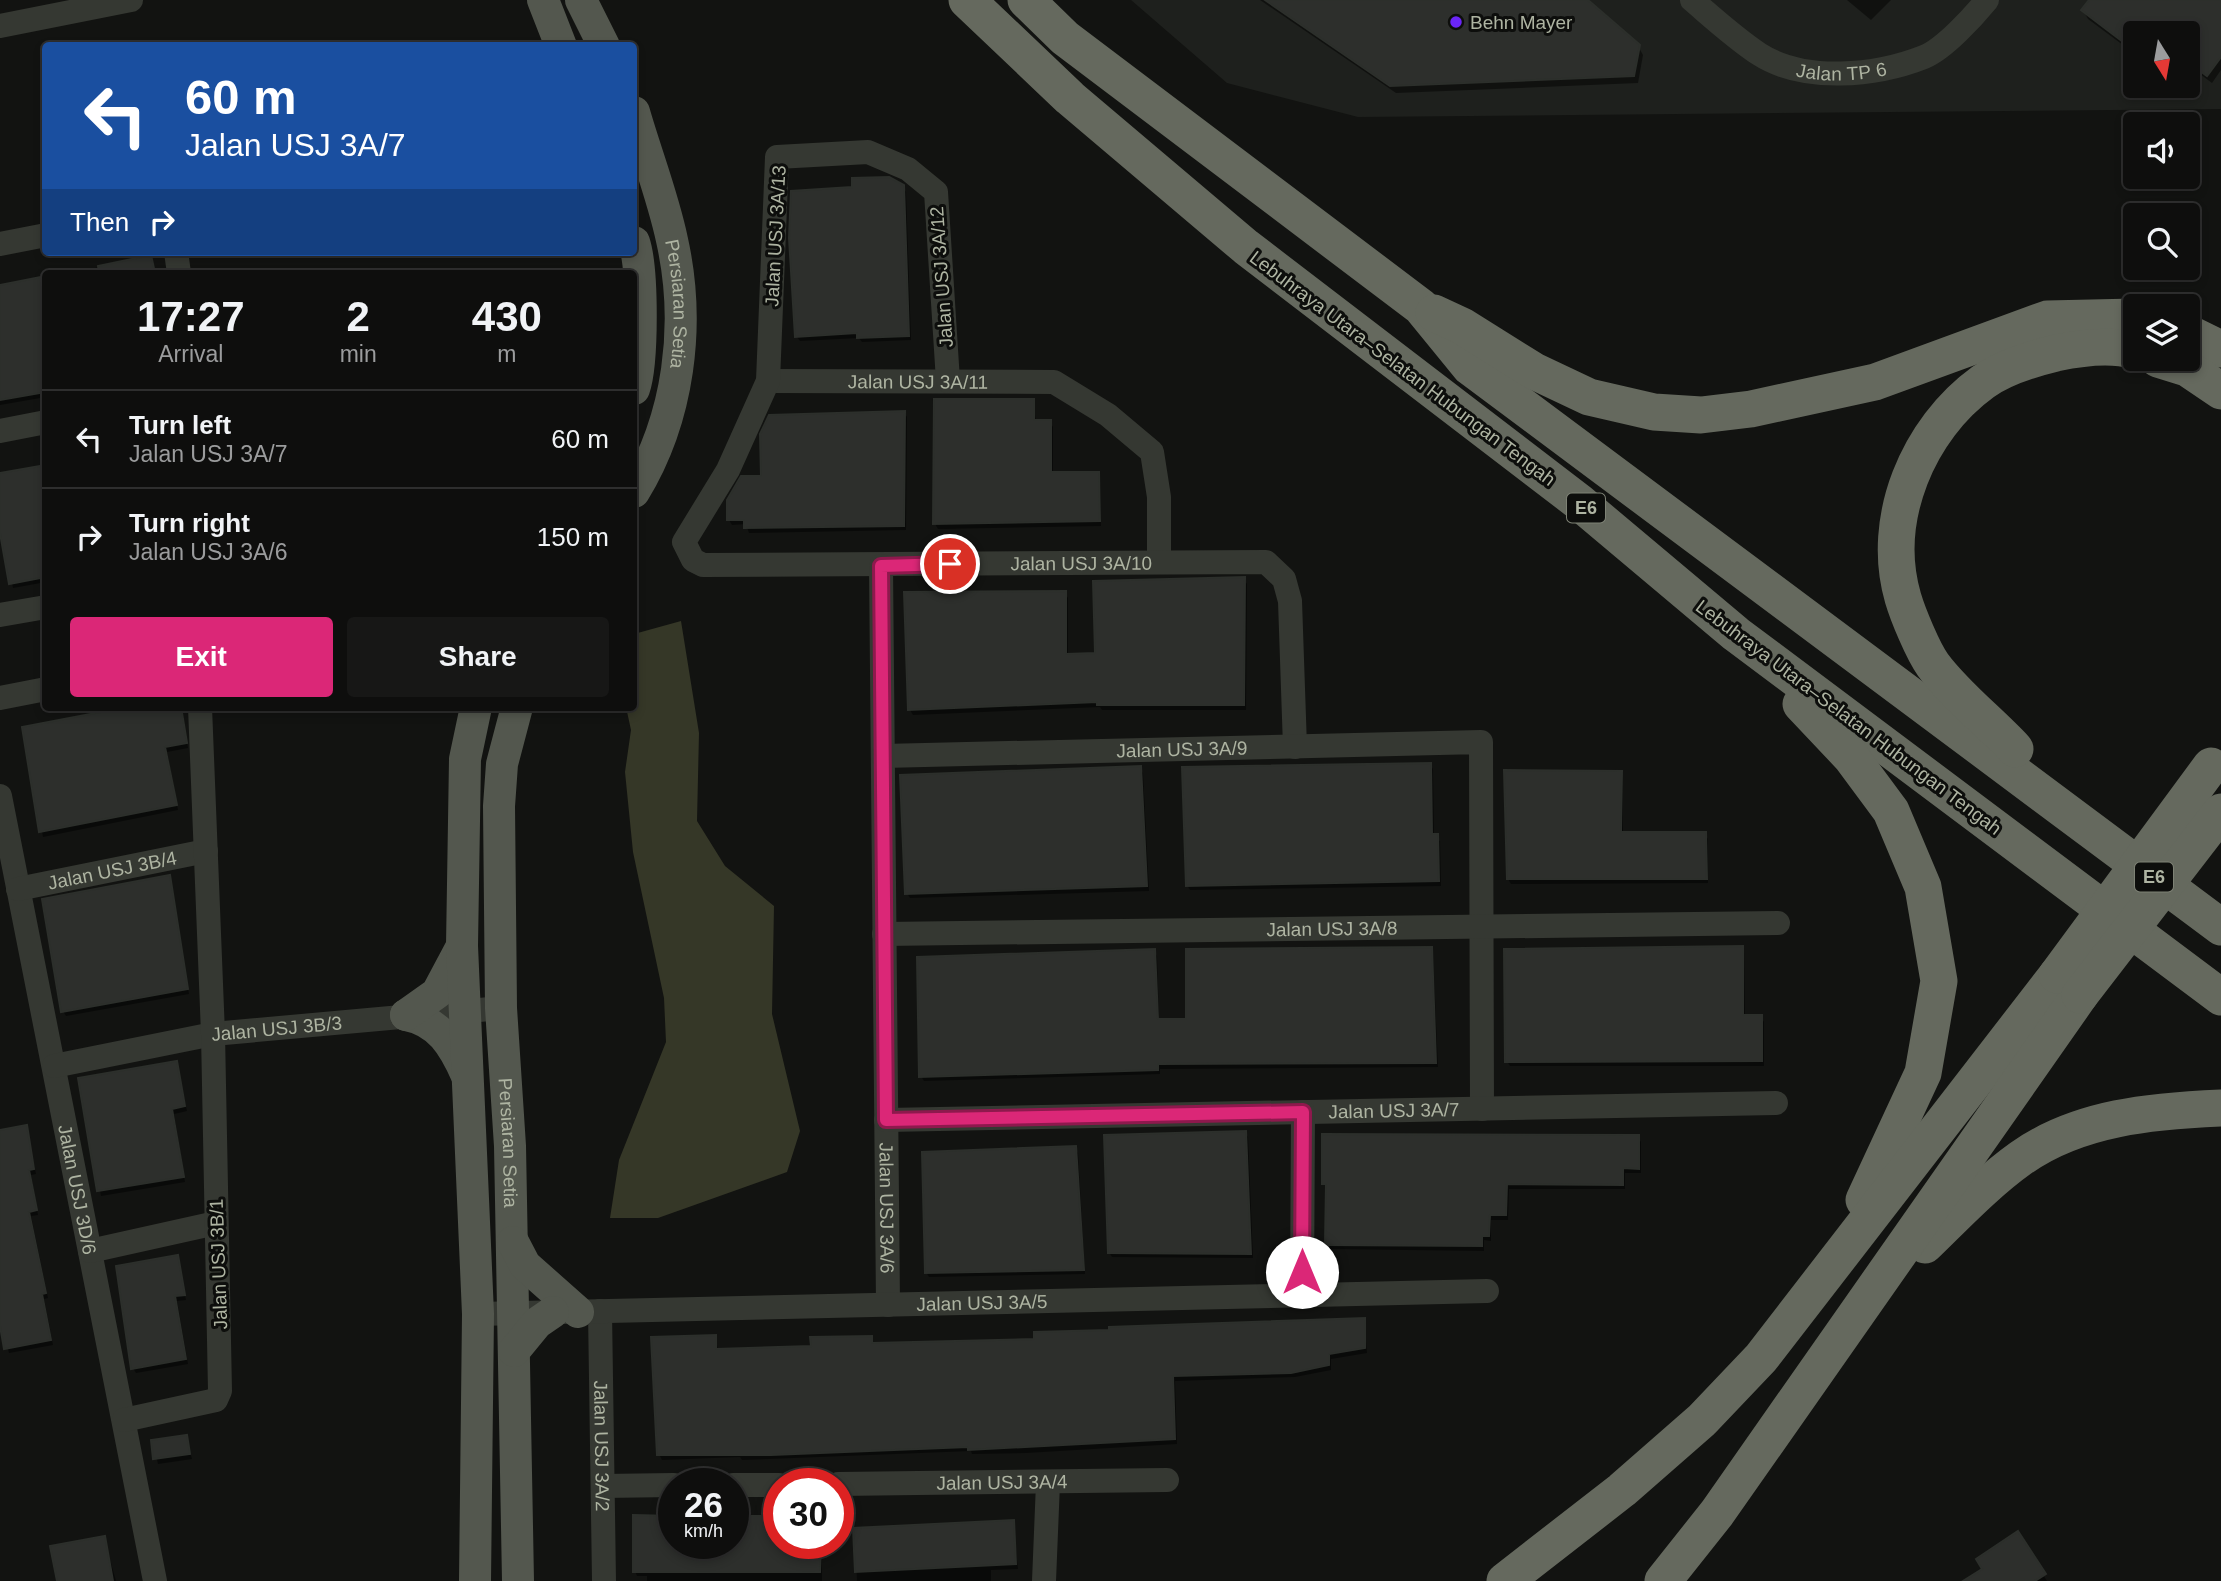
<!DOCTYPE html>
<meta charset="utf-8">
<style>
:root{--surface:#0e0e0d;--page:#171716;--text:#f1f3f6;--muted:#9b9c9d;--line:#2e2e2e;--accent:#db2777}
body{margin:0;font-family:Helvetica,sans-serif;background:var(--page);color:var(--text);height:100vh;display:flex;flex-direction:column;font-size:26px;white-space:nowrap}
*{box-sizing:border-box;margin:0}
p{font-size:23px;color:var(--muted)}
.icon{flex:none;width:38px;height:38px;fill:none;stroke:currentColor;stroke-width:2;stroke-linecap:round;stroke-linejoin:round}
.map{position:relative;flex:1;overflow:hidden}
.panel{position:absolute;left:42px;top:270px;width:595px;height:441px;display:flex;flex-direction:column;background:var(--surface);border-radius:7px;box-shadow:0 4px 10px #0003,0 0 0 2px var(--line)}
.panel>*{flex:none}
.top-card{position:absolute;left:42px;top:42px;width:595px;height:214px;border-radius:7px;box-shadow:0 4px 10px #0003,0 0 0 2px var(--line);background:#1a4fa0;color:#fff;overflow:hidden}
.needle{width:46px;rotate:169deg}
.tools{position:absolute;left:2123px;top:21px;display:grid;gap:14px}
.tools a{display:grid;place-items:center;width:77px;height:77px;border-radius:7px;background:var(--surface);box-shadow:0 4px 10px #0003,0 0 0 2px var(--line);font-size:35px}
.speed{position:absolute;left:658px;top:1468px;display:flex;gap:14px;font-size:35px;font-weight:700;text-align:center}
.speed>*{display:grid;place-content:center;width:91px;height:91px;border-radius:50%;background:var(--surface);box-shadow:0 4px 10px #0003,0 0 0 2px var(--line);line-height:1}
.speed small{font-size:18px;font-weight:400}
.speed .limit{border:10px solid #d22;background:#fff;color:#111}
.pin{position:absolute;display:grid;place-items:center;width:60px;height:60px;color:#fff;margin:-30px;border:4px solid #fff;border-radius:50%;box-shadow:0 2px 7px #0007}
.me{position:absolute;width:77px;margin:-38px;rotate:0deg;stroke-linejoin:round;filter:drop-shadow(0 0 5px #0008)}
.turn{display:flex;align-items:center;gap:24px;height:147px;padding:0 28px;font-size:32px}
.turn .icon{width:91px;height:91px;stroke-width:2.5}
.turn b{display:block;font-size:49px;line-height:60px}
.then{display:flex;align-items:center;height:66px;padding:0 28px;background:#0003;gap:14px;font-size:26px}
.eta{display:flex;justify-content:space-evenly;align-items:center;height:119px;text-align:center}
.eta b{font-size:42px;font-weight:800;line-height:49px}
.button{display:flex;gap:14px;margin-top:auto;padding:14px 28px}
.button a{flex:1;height:80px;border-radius:7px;background:var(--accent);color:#fff;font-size:28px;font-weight:800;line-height:80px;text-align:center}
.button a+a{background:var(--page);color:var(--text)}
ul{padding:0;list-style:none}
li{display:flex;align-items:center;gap:21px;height:98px;padding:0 28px;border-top:2px solid var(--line)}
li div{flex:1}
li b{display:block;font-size:26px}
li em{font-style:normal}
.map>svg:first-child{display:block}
.built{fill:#1e201d;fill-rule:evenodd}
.water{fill:#353727}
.shadow{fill:#0007}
.building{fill:#2d2f2c;stroke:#2c2f2b;stroke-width:2}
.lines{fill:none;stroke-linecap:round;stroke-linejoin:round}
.minor{stroke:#353832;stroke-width:24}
.major{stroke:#53574e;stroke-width:32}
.highway{stroke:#65695e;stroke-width:37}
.highway-bridge{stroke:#65695e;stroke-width:37}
.route-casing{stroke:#8e194d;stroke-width:18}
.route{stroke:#db2777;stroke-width:12}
.poi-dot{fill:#6b25f7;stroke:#0d0e0c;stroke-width:2.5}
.labels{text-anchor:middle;stroke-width:6;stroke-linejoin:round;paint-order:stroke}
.shield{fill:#0d0e0c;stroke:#7e8275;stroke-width:2}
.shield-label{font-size:18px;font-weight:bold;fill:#aeb4a2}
.poi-label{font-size:19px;fill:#aeb4a2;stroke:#0d0e0c;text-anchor:start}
.street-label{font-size:19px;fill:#aeb4a2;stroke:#0d0e0c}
</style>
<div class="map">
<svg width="2221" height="1581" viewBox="0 0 2221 1581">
<rect width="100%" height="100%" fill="#121311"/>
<path class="built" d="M1131 0H2221V109L1358 117 1227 83ZM2135 33H2188V86H2135Z"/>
<path class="water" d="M681 621 699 733 697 821 725 866 774 906 772 1014 800 1131 787 1172 658 1218H610L619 1160 666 1042 664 998 633 852 625 772 631 730 626 707H634V634Z"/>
<g class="shadow">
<path d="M1260 0H1585L1638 46 1643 55 1638 83 1396 93Z"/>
<path d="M1847 0H1891L1871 20Z"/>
<path d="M2091 0H2221V70L2212 83 2188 65V33H2135V54L2088 19 2083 10Z"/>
<path d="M903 186 906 192 911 340 862 342 859 338 800 341 797 337Z"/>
<path d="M150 257 155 273H70Z"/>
<path d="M46 278V397L0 405V287Z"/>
<path d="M1033 401 1036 422H1050L1053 427V474H1098L1100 479 1101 526 938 529 935 524Z"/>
<path d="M904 412 907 417 906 530 749 533 746 524 732 525 729 520 763 478Z"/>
<path d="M46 467V582L13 588 0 516V474Z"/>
<path d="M1244 579 1247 584 1246 710H1102L1100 707 913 715 910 710 1065 593 1068 598V655L1097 654Z"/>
<path d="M137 707H181L188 748 167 752 178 810 43 837 24 728Z"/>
<path d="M1430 764 1433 769 1434 836 1440 841 1441 886 1190 890 1187 885Z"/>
<path d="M1140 768 1143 773 1149 891 910 898 907 893Z"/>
<path d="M1620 772 1623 777V834H1705L1708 839V883L1511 884 1508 879Z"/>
<path d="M169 877 189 994 66 1016 63 1011Z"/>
<path d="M1431 948 1433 953 1438 1067 1160 1069V1074L924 1081 921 1076 1154 951 1157 956 1159 1021H1188Z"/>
<path d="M1742 948 1744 953 1745 1017H1761L1764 1022V1066H1510L1507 1061Z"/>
<path d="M176 1062 187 1111 174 1114 185 1182 101 1196 80 1080Z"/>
<path d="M26 1127 36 1174 31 1175 38 1215 31 1216 48 1298 44 1299 53 1345 9 1353 0 1316V1132Z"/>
<path d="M1245 1132 1248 1137 1253 1258 1112 1257 1109 1252Z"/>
<path d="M1638 1137 1641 1142V1173H1625V1189H1509L1508 1220H1491V1241L1484 1240V1251L1330 1249 1327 1244V1188L1324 1183Z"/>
<path d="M1075 1148 1078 1153 1085 1274 929 1277 926 1272Z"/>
<path d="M177 1257 186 1300 177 1301 188 1364 136 1373 133 1368Z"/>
<path d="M1364 1320 1367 1353 1331 1359V1370L1295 1377 1175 1381 1177 1444 1026 1453 972 1454 971 1451 742 1460 740 1457 662 1460 659 1454 715 1337 718 1350 813 1347 871 1337 874 1345 1036 1340Z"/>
<path d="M186 1437 192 1459 158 1464 153 1442Z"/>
<path d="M1013 1522 1018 1569 991 1570V1581H857L855 1530Z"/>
<path d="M2017 1534 2047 1581H1970L1984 1570Z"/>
<path d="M104 1538 116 1581H65Z"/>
<path d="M674 1544H822V1581H647V1576H637L635 1571Z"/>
</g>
<g class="building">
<path d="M1265 0H1588L1640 45 1634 76 1390 86Z"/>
<path d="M2089 0H2221V57L2207 76 2188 62V33H2135V51L2081 10Z"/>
<path d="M889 177 904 185 909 336 857 338V333L795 337 789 238 791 191 852 187V178Z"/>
<path d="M151 255 155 273H99L98 266Z"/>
<path d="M46 276V392L0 400V285Z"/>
<path d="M934 399H1034V420H1051V472H1099L1100 521 933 524Z"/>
<path d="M905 411 904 526 744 528V520H727V500L741 476H761L760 434 769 415Z"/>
<path d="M46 465V577L9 584 0 533V473Z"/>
<path d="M1245 577 1244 705H1097V702L908 710 904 592 1066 591V654L1095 653 1093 581Z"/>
<path d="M127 707H181L187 743 165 747 177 805 39 832 22 727Z"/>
<path d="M1431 763 1432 834H1438L1439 881 1186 886 1182 767Z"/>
<path d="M1141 766 1147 886 905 894 900 775Z"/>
<path d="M1504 770 1622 771 1621 832H1706L1707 879H1507Z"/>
<path d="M170 875 188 989 61 1012 42 899Z"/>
<path d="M1743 946V1015H1762V1061L1505 1062 1504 949Z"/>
<path d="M1432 947 1436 1063 1158 1064V1070L919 1077 917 957 1155 949 1158 1019H1186V949Z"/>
<path d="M177 1061 185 1106 172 1109 184 1177 97 1191 78 1078Z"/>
<path d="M27 1125 34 1169 29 1170 37 1210 29 1212 46 1293 42 1294 51 1340 4 1349 0 1326V1130Z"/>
<path d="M1246 1131 1251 1254 1108 1253 1104 1135Z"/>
<path d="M1322 1134 1639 1135V1169L1623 1168V1185L1507 1184 1506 1215H1490L1489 1236H1482V1246L1325 1245 1326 1184H1322Z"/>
<path d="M1076 1146 1084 1270 925 1273 922 1152Z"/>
<path d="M178 1255 185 1295 175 1296 186 1359 131 1369 116 1266Z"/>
<path d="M1365 1318V1348L1329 1354V1365L1291 1373 1173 1376 1175 1439 968 1450V1447L771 1455H657L651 1337 716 1335V1349L811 1346 810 1337 872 1336V1343L1034 1339V1332L1109 1330V1327Z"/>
<path d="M187 1435 190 1454 153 1459 151 1440Z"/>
<path d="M633 1515 674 1516V1544H733V1516H779V1544H821L820 1572H633Z"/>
<path d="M1014 1520 1016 1564 855 1572 853 1528Z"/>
<path d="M2018 1531 2046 1574 2035 1581H1963L1982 1569 1976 1559Z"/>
<path d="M105 1536 113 1581H57L50 1546Z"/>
</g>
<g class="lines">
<g class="minor">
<path id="s1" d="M1692 0C1713 18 1736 39 1759 54 1804 83 1876 76 1924 57 1944 49 1973 17 1987 0"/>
<path d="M0 26 131 0"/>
<path d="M0 244 46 235"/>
<path d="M176 252 179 273"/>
<path id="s2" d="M768 381 1054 382 1108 415 1152 452 1159 497V561"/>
<path id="s3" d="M948 381 936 192 908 169 868 152 777 157 768 381 728 470 684 542 693 560 703 565 1266 562 1284 579 1290 601 1295 747"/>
<path d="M0 431 46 422"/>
<path id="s4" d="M881 566 888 1305"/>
<path d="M0 615 46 607"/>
<path d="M0 698 46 689"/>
<path id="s5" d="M883 756 1481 742 1482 1109"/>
<path id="s6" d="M0 796 155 1581"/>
<path id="s7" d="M18 889 206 851"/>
<path id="s8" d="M884 934 1778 923"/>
<path id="s9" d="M54 1066 213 1034 501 1008"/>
<path id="s10" d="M886 1120 1776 1103"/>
<path d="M90 1251 216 1223"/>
<path d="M1302 1295 1303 1112"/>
<path id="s11" d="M600 1311 604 1581"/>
<path id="s12" d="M478 1314 1487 1291"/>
<path d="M124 1420 216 1400 220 1391 213 1034 200 707"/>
<path id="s13" d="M838 1484 1167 1480"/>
<path d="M733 1485H779"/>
<path d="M603 1486 674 1485"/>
<path d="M1044 1581 1048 1483"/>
</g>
<g class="major">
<path d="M543 0 561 46"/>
<path d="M581 0 604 46"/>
<path id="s14" d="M634 112C646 154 663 197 672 240 691 325 679 418 634 492"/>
<path d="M634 242C643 269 643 363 634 389"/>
<path id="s15" d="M517 707 502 764 499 806 501 1008 510 1146 518 1581"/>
<path d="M406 1015C439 1021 454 1046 467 1076"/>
<path d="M406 1015 437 993 462 946"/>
<path d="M513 1242 525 1265 578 1312"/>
<path d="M514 1351 537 1323 553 1312"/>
<path d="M475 1581 478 1314 462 946 465 759 476 707"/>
</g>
<g class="highway">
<path d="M967 0 1070 98 1246 247 1579 502 1736 634 2221 997"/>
<path d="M1026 0 1065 38 1421 307 1470 367 2221 927"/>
<path d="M1434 313 1462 326 1534 371 1589 397 1654 412 1701 415 1751 409 1875 382 2047 319 2135 317"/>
<path d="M2188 333 2221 349"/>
<path d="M2158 359 2187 368 2221 391"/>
<path d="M1801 704 1851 757 1891 811 1923 887 1939 981 1923 1073 1864 1200"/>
<path d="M2015 749C1989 721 1956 696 1933 665 1923 651 1908 615 1903 598 1880 519 1918 429 1983 382 2004 367 2031 359 2056 353 2080 348 2112 344 2135 351"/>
<path d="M1925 1245C1956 1215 1986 1183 2021 1158 2079 1117 2153 1111 2221 1108"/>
<path d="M1505 1581 1622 1490 1702 1420 1761 1358 2057 975"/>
<path d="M1663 1581 1717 1513 2080 995"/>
</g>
<g class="highway-bridge">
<path d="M2057 975 2211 766"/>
<path d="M2080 995 2221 812"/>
</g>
</g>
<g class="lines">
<defs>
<path id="route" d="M950 564 881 566 886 1120 1303 1112 1302 1272"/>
</defs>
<use href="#route" class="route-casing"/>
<use href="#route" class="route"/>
</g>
<circle class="poi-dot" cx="1456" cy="22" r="7"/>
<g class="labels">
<g class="shield">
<rect x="1567" y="493.5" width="38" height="29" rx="5"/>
<rect x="2135" y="862.5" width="38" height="29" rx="5"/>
</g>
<g class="shield-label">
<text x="1586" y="514">E6</text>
<text x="2154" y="883">E6</text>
</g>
<g class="poi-label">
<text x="1470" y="29">Behn Mayer</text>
</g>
<g class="street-label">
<text dy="7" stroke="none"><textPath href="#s1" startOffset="172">Jalan TP 6</textPath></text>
<text transform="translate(775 236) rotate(-87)" y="7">Jalan USJ 3A/13</text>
<text transform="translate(941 277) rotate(-94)" y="7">Jalan USJ 3A/12</text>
<text dy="7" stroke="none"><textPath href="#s14" startOffset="198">Persiaran Setia</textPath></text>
<text transform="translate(1403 368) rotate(37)" y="7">Lebuhraya Utara–Selatan Hubungan Tengah</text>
<text dy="7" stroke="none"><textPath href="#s2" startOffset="150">Jalan USJ 3A/11</textPath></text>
<text dy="7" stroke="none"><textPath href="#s3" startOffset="1176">Jalan USJ 3A/10</textPath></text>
<text transform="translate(1849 717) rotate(37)" y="7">Lebuhraya Utara–Selatan Hubungan Tengah</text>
<text dy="7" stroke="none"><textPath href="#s5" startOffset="299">Jalan USJ 3A/9</textPath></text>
<text dy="7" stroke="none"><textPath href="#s7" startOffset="96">Jalan USJ 3B/4</textPath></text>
<text dy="7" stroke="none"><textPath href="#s8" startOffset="448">Jalan USJ 3A/8</textPath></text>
<text dy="7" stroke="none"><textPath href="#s9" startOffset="226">Jalan USJ 3B/3</textPath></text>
<text dy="7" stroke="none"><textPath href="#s10" startOffset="508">Jalan USJ 3A/7</textPath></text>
<text dy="7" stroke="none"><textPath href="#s15" startOffset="438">Persiaran Setia</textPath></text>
<text dy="7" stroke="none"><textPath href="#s6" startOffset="401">Jalan USJ 3D/6</textPath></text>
<text dy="7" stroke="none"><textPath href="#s4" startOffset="642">Jalan USJ 3A/6</textPath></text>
<text transform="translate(218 1264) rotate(-92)" y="7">Jalan USJ 3B/1</text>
<text dy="7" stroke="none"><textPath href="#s12" startOffset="504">Jalan USJ 3A/5</textPath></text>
<text dy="7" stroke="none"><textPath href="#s11" startOffset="135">Jalan USJ 3A/2</textPath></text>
<text dy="7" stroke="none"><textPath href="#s13" startOffset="164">Jalan USJ 3A/4</textPath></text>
</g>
</g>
</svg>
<div class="tools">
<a><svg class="needle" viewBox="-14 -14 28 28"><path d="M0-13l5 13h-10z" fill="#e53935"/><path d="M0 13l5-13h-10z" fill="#9b9c9d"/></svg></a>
<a><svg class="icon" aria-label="sound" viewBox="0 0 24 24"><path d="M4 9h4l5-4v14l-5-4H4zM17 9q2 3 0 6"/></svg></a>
<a><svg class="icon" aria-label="search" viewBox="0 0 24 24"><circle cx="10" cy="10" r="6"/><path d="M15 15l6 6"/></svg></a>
<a><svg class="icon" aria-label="layers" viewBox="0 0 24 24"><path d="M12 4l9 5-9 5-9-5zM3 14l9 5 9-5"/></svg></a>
</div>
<div class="speed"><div>26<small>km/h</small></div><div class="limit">30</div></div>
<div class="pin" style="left:950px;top:564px;background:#d93025"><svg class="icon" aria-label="arrive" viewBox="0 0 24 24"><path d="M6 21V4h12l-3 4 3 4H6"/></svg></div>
<svg class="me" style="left:1302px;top:1272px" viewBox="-20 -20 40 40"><circle r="19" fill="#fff"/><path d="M0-13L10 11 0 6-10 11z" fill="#db2777"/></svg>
<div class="top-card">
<div class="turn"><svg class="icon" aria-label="left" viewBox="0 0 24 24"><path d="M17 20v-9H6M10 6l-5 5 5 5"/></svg><div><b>60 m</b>Jalan USJ 3A/7</div></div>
<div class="then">Then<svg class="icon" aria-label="right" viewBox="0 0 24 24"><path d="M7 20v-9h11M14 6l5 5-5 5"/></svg></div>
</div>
<section class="panel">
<div class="eta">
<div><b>17:27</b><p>Arrival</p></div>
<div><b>2</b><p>min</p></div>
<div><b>430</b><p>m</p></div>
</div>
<ul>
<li><svg class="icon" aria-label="left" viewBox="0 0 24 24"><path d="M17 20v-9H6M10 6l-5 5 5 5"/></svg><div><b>Turn left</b><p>Jalan USJ 3A/7</p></div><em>60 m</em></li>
<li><svg class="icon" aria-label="right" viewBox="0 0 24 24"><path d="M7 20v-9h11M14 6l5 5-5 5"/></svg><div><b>Turn right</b><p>Jalan USJ 3A/6</p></div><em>150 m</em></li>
</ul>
<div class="button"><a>Exit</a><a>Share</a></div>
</section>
</div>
